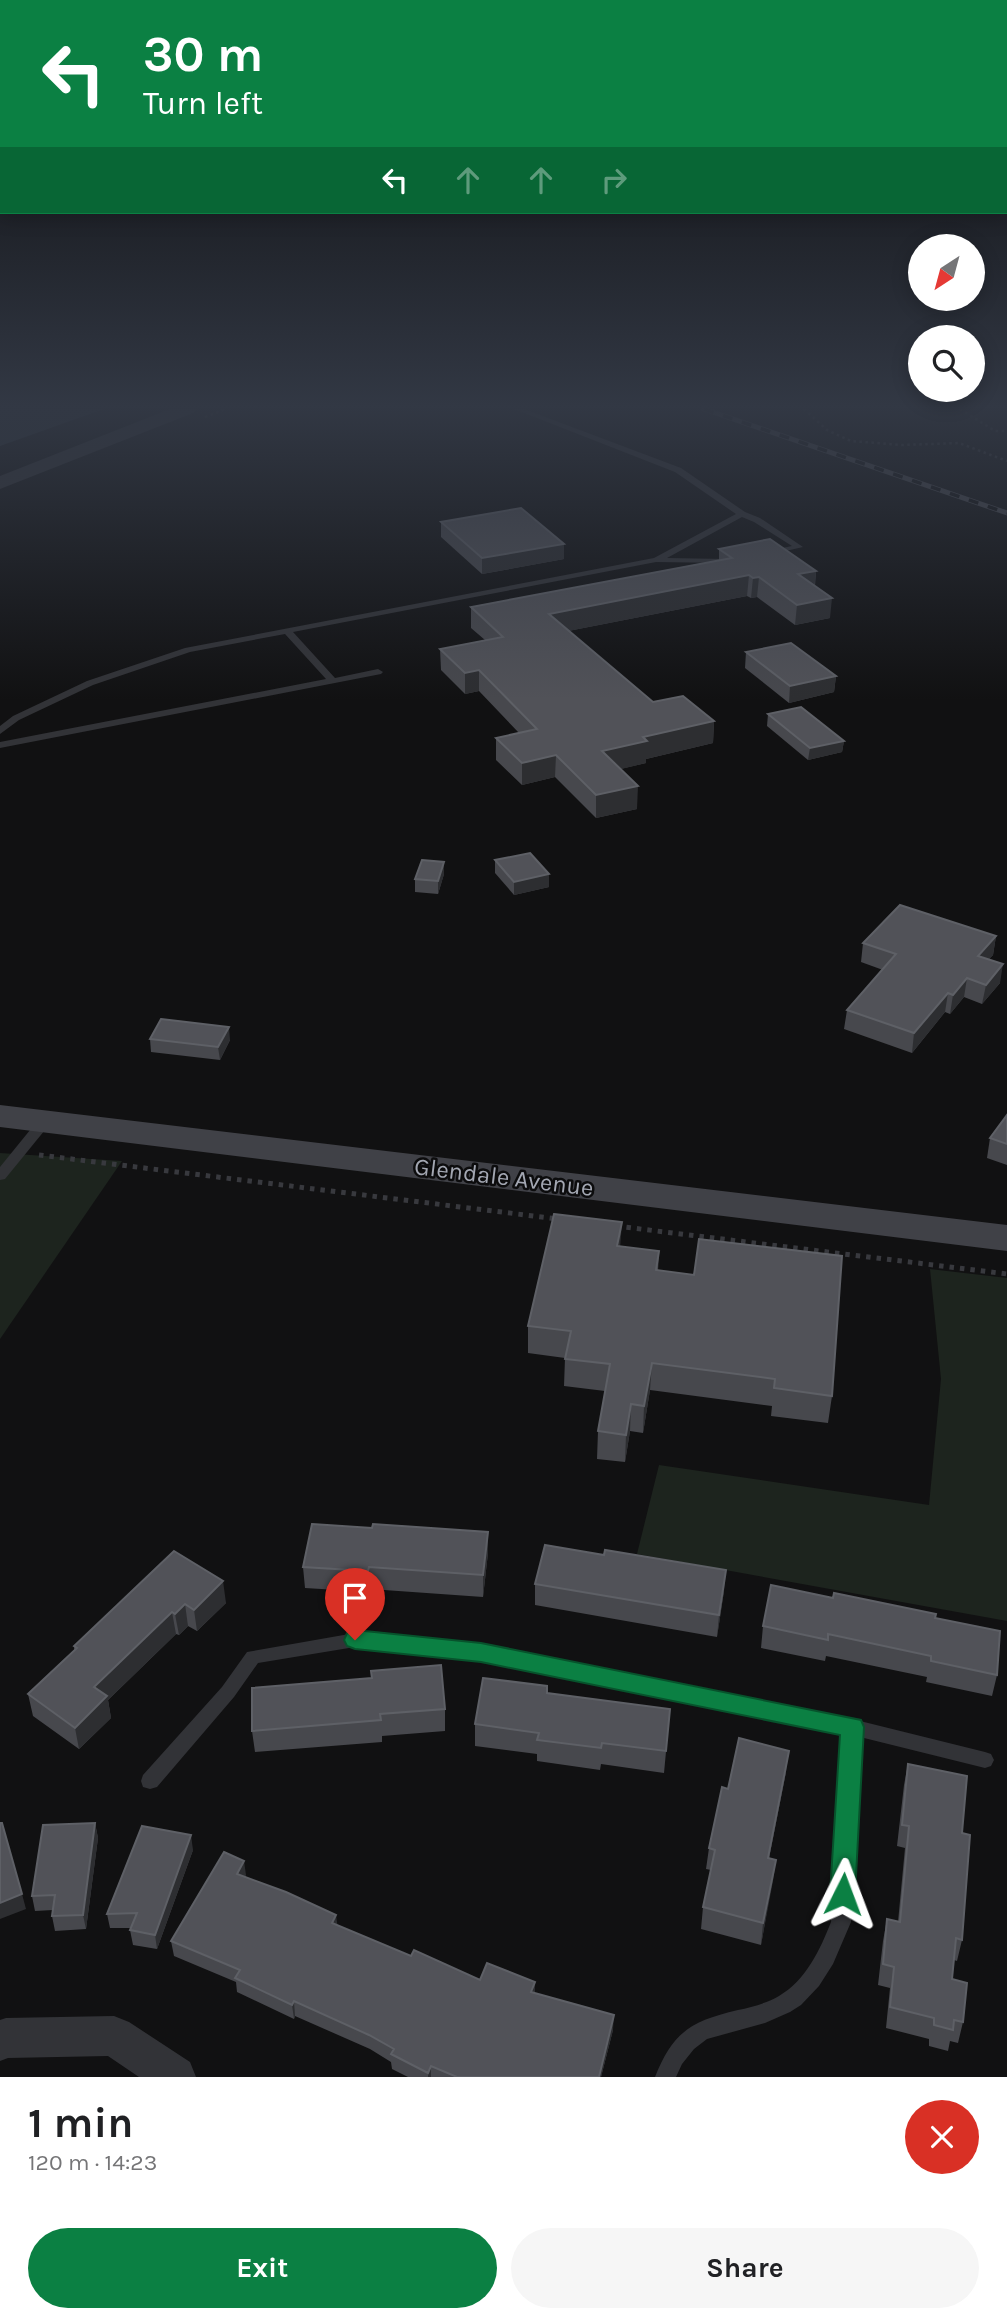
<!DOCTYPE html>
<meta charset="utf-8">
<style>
:root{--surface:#fff;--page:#f6f6f6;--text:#202124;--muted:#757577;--accent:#0b8043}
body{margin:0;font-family:Karla,sans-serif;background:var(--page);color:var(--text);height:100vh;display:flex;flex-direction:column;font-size:26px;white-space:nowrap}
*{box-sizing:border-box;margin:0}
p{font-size:23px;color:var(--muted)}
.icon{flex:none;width:38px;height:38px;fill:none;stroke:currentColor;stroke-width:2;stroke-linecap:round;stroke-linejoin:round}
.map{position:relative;height:2077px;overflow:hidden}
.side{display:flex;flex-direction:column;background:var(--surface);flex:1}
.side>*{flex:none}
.hud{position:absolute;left:0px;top:0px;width:1008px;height:214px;box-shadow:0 4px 18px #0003;background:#0b8043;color:#fff;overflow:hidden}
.needle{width:46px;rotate:216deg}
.fabs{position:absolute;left:908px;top:234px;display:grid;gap:14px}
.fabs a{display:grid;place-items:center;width:77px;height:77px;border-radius:50%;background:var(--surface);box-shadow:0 4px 18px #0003;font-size:35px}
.pin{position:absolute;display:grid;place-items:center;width:60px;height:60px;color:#fff;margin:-72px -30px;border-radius:50% 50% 50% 0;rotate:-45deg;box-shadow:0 0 7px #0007}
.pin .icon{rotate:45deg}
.me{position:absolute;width:77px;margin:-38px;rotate:3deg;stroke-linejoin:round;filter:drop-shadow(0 0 5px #0008)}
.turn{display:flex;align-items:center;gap:24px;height:147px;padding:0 28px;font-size:32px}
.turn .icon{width:91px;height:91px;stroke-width:2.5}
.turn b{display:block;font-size:49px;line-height:60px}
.lanes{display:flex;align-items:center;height:66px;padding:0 28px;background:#0003;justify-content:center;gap:35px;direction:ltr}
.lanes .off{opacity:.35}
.round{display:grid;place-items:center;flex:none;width:74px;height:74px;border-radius:37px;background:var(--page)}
.overview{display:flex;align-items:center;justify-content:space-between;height:119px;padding:0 28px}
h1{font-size:42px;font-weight:700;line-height:52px}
.cta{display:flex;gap:14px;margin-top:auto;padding:14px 28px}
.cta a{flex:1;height:80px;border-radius:42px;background:var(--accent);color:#fff;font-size:28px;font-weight:700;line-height:80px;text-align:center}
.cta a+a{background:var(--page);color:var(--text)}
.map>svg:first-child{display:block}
.green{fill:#1d241e}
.water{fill:#2b333a}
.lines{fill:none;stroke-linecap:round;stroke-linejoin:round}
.path-far1{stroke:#38393e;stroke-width:2.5;stroke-dasharray:2.5 3.5;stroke-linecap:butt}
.path{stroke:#38393e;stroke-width:5;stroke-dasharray:4.5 6;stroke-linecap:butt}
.service{fill:#323337;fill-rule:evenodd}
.minor{fill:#323337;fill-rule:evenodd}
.tertiary{fill:#323337;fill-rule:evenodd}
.secondary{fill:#404147;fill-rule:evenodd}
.rail-casing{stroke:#494a50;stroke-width:5}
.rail{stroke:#0c0c0d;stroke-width:3.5;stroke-dasharray:10;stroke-linecap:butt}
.wall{fill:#47484d}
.shaded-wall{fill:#2d2e31}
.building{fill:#515258;stroke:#5e6066;stroke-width:2}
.route{fill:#0b8043;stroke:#07532c;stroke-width:2}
.labels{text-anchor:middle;stroke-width:5;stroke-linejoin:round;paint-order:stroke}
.street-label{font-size:24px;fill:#a3a7b2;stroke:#0c0c0d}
</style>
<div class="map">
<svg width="1007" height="2077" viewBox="0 0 1007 2077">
<rect width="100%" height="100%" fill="#111112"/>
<g class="green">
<path d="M0 1153 122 1161 0 1339Z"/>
<path d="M930 1269 1007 1278V1621L637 1554 659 1465 929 1505 941 1379Z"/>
</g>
<path class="water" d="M0 409H104L0 446Z"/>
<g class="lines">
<g class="path-far1">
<path d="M804 409 827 430 851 441 902 445 959 443 1007 461"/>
<path d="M960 409 995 431H1007"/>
<path d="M205 417 226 409"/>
</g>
<g class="path">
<path d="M39 1155 558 1219"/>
<path d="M616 1226 1007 1274"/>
</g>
<g class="service">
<path d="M514 409H524L681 468 745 512 760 518 803 547 768 555V551L792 546 754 522 742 517 667 558 726 559 730 561 729 563 656 562 293 632 335 678 378 669 383 672 381 674 0 748V742L326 679 285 634 190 652 93 685 19 720 0 734V726L13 716 87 681 185 648 654 558 736 514 675 472Z"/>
<path d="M44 1118 49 1119 50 1122 49 1125 5 1179 0 1180V1167L39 1119Z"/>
<path d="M355 1633 481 1645 852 1719 985 1752 991 1754 994 1760 991 1766 985 1768 860 1737 851 1922 833 1964 819 1986 801 2005 790 2012 765 2023 707 2039 694 2049 682 2064 676 2077H655C673 2032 691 2021 738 2010 752 2007 767 2003 779 1996 806 1980 820 1950 831 1922L843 1733 481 1659 355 1647 258 1663 234 1697 157 1787 150 1789 143 1787 141 1781 143 1775 222 1687 247 1652Z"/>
</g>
<path class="minor" d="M114 2016 129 2022 190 2062 196 2077H139L108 2056 8 2058 0 2061V2020L6 2018Z"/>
<path class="tertiary" d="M170 409H196L193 413 0 489V476Z"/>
<path class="secondary" d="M0 1105 1007 1225V1251L0 1127Z"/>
<defs>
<path id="rail" d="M704 409 1007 513"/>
</defs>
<use href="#rail" class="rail-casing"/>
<use href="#rail" class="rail"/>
</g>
<g class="wall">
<path d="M441 522 564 559 482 574 441 537Z"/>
<path d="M719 549 816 571 815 586 830 618 795 625 757 597 751 598 747 596 568 631 653 702 714 721 713 743 646 759V763L620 769 637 809 596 818 555 777 522 785 496 760V738L519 733 479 691 465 694 441 670 440 649 485 640 471 628V607L719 560Z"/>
<path d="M746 652 836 676 834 692 789 703 745 668Z"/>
<path d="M768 714 844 741 842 752 808 760 767 726Z"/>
<path d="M495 860 549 874V887L514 895 495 873Z"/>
<path d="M444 862V874L438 894 415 892V879Z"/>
<path d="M996 936 993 955 989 959 1000 983 982 1004 964 997 950 1014 945 1012 912 1053 844 1029 847 1010 883 970 861 962 863 943Z"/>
<path d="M150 1039 230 1040 220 1060 151 1052Z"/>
<path d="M1007 1115V1165L987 1158 990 1138Z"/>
<path d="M620 1247 659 1251 658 1271 832 1396 828 1423 771 1416 772 1406 650 1390 643 1433 630 1431 625 1462 597 1459 598 1431 605 1391 564 1386 565 1358 528 1353V1326Z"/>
<path d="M372 1528 488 1553 483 1597 370 1589V1592L305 1588 303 1567Z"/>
<path d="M174 1551 226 1603 197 1631 188 1626 179 1635 176 1634 108 1700 111 1718 79 1749 33 1716 28 1694 74 1650V1646Z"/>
<path d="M535 1584 724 1591 717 1637 535 1605Z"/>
<path d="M833 1598 935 1618 997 1675 992 1696 926 1682 927 1677 826 1656 825 1661 761 1648 763 1626Z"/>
<path d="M547 1686V1693L670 1709 664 1773 601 1764 600 1770 537 1761V1754L475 1746V1724Z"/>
<path d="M252 1688 445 1709V1731L382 1736V1742L255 1752 252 1731Z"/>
<path d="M908 1764 962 1833V1940L957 1961 954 1960 952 1979 963 2022 958 2043 950 2041 948 2051 929 2046V2039L886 2028 890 1988 878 1985 883 1941 887 1919 898 1922 905 1848 897 1846 904 1785Z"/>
<path d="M786 1772 769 1858 776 1860 761 1945 701 1929 703 1907 711 1870 706 1869 709 1848 728 1789Z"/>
<path d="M95 1823 98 1838 86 1929 55 1931 52 1916 53 1910 35 1911 32 1896Z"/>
<path d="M193 1850 157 1949 133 1945 130 1930 131 1928H110L107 1914Z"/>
<path d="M246 1875 245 1877 337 1925 411 1956 480 1980 535 1994 613 2030 601 2077H408L392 2069 391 2062 370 2049 295 2016 294 2019 237 1992 236 1982 174 1956 171 1941Z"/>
</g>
<g class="shaded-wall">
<path d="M564 544V559L482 574V558Z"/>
<path d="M816 571 814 591 798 574Z"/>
<path d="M749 575 747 596 548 635 549 614Z"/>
<path d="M759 577 757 597 751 598 753 578Z"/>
<path d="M832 598 830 618 795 625 797 605Z"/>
<path d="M479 670V691L465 694V673Z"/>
<path d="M836 676 834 692 789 703 790 686Z"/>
<path d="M714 721 713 743 646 759V763L601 774 602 751 643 737Z"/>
<path d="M844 741 842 752 808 760 810 748Z"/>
<path d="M556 755 555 777 522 785V763Z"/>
<path d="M638 786 637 809 596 818V795Z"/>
<path d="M444 862V874L438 894V881Z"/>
<path d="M549 874V887L514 895V882Z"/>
<path d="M996 936 993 955 975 975 978 956Z"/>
<path d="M1003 964 1000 983 982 1004 986 985Z"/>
<path d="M967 978 964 997 950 1014 953 995Z"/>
<path d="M948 993 945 1012 912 1053 914 1033Z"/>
<path d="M229 1027 230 1040 220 1060 218 1047Z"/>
<path d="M622 1222 620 1249 617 1246Z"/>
<path d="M652 1363 650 1390 643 1433 644 1406Z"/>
<path d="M631 1404 630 1431 625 1462 626 1435Z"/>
<path d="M488 1532V1553L483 1597V1575Z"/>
<path d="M369 1567 370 1589V1592L368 1571Z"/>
<path d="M726 1570 724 1591 717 1637 719 1615Z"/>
<path d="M223 1581 226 1603 197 1631 194 1610Z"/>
<path d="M185 1604 188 1626 179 1635 175 1614Z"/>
<path d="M172 1612 176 1634 108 1700 111 1718 79 1749 75 1728 94 1687Z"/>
<path d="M789 1751 786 1772 765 1879 768 1858Z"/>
<path d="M95 1823 98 1838 86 1929 83 1915Z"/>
<path d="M191 1835 193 1850 157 1949 155 1935Z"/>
<path d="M776 1860 773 1881 761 1945 763 1923Z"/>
<path d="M244 1861 246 1875 239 1888 237 1874Z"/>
<path d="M22 1894 26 1909 0 1919V1903Z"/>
<path d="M336 1915 338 1929 332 1923Z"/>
<path d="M535 1982V1996L531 1992Z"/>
<path d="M294 2001 295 2016 294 2019 292 2005Z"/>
<path d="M614 2015 613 2030 601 2077H599Z"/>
<path d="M431 2066V2077H428V2073Z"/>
</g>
<g class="building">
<path d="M521 508 564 544 482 558 441 522Z"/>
<path d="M770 539 816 571 798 574 832 598 797 605 759 577 753 578 749 575 549 614 653 702 683 696 714 721 643 737 647 741 602 751 638 786 596 795 556 755 522 763 496 738 537 729 479 670 465 673 440 649 503 637 471 607 732 558 719 549Z"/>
<path d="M791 643 836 676 790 686 746 652Z"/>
<path d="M801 707 844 741 810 748 768 714Z"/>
<path d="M530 853 549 874 514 882 495 860Z"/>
<path d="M422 860 444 862 438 881 415 879Z"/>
<path d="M900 905 996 936 978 956 1003 964 986 985 967 978 953 995 948 993 914 1033 847 1010 896 954 863 943Z"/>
<path d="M161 1019 229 1027 218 1047 150 1039Z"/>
<path d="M1007 1115V1144L990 1138Z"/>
<path d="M554 1214 622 1222 617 1246 659 1251 656 1270 694 1275 699 1239 842 1256 832 1396 774 1388 775 1379 652 1363 644 1406 631 1404 626 1435 598 1431 610 1364 565 1359 571 1331 528 1326Z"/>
<path d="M312 1524 372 1528 373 1524 488 1532 483 1575 369 1567 368 1571 303 1567Z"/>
<path d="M545 1545 604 1555 605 1550 726 1570 719 1615 535 1584Z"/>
<path d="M174 1551 223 1581 194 1610 185 1604 175 1614 172 1612 94 1687 107 1696 75 1728 28 1694 77 1648 74 1646Z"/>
<path d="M771 1585 833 1598 834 1593 936 1614 935 1618 1000 1631 997 1675 931 1661V1656L828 1634V1640L763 1626Z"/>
<path d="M441 1665 445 1709 380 1714 381 1720 252 1731V1688L372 1678 371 1671Z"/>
<path d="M483 1678 547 1686V1693L670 1709 666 1751 602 1743 601 1748 537 1740 539 1733 475 1724Z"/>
<path d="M739 1738 789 1751 768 1858 776 1860 763 1923 703 1907 715 1850 709 1848 722 1787 728 1789Z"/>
<path d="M908 1764 967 1776 962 1833 970 1835 962 1940 956 1938 952 1979 967 1983 963 2022 954 2020 953 2030 934 2025V2018L890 2007 894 1967 883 1964 887 1919 900 1922 909 1826 902 1825Z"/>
<path d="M0 1823H2L22 1894 0 1903Z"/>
<path d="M95 1823 83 1915 52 1916 55 1895 32 1896 43 1825Z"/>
<path d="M142 1826 191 1835 155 1935 130 1930 137 1913 107 1914Z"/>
<path d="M224 1852 244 1861 237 1874 286 1892 336 1915 332 1923 411 1956 414 1950 480 1980 487 1963 535 1982 531 1992 614 2015 599 2077H457L431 2066 428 2073 391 2054 394 2049 369 2035 294 2001 292 2005 235 1978 240 1970 171 1941Z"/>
</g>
<linearGradient id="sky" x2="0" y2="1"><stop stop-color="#09090a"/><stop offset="0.58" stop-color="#323844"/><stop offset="1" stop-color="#323844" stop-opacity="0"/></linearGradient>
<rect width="1007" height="700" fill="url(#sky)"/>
<path class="route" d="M355 1630 481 1643 861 1720 864 1727 855 1894 852 1902 843 1906 834 1902 830 1894 840 1735 481 1662 355 1649 347 1646 344 1640 347 1633Z"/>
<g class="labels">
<g class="street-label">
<text transform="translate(504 1177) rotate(7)" y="8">Glendale Avenue</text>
</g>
</g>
</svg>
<div class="fabs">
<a><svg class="needle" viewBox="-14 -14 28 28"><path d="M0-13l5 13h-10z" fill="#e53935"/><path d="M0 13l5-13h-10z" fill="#757577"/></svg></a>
<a><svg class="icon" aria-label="search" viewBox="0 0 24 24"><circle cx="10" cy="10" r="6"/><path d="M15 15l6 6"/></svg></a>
</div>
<div class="pin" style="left:355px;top:1640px;background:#d93025"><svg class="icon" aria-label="arrive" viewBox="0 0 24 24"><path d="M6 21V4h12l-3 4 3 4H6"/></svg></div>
<svg class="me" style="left:843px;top:1894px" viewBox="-20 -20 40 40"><path d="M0-17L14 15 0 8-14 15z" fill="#0b8043" stroke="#fff" stroke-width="4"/></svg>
<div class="hud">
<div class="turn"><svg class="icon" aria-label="left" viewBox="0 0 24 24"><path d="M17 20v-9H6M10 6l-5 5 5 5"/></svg><div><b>30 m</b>Turn left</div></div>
<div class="lanes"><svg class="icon" aria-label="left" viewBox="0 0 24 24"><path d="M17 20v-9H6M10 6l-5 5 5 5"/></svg><svg class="icon off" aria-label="ahead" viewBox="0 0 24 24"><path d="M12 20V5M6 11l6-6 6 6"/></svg><svg class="icon off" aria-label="ahead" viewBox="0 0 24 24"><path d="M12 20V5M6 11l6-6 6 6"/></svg><svg class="icon off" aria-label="right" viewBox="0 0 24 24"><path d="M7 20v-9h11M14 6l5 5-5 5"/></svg></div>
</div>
</div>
<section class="side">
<div class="overview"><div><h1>1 min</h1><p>120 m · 14:23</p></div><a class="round" style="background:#d93025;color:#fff"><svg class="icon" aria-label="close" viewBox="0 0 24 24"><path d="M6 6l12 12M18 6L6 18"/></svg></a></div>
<div class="cta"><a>Exit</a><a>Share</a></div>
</section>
